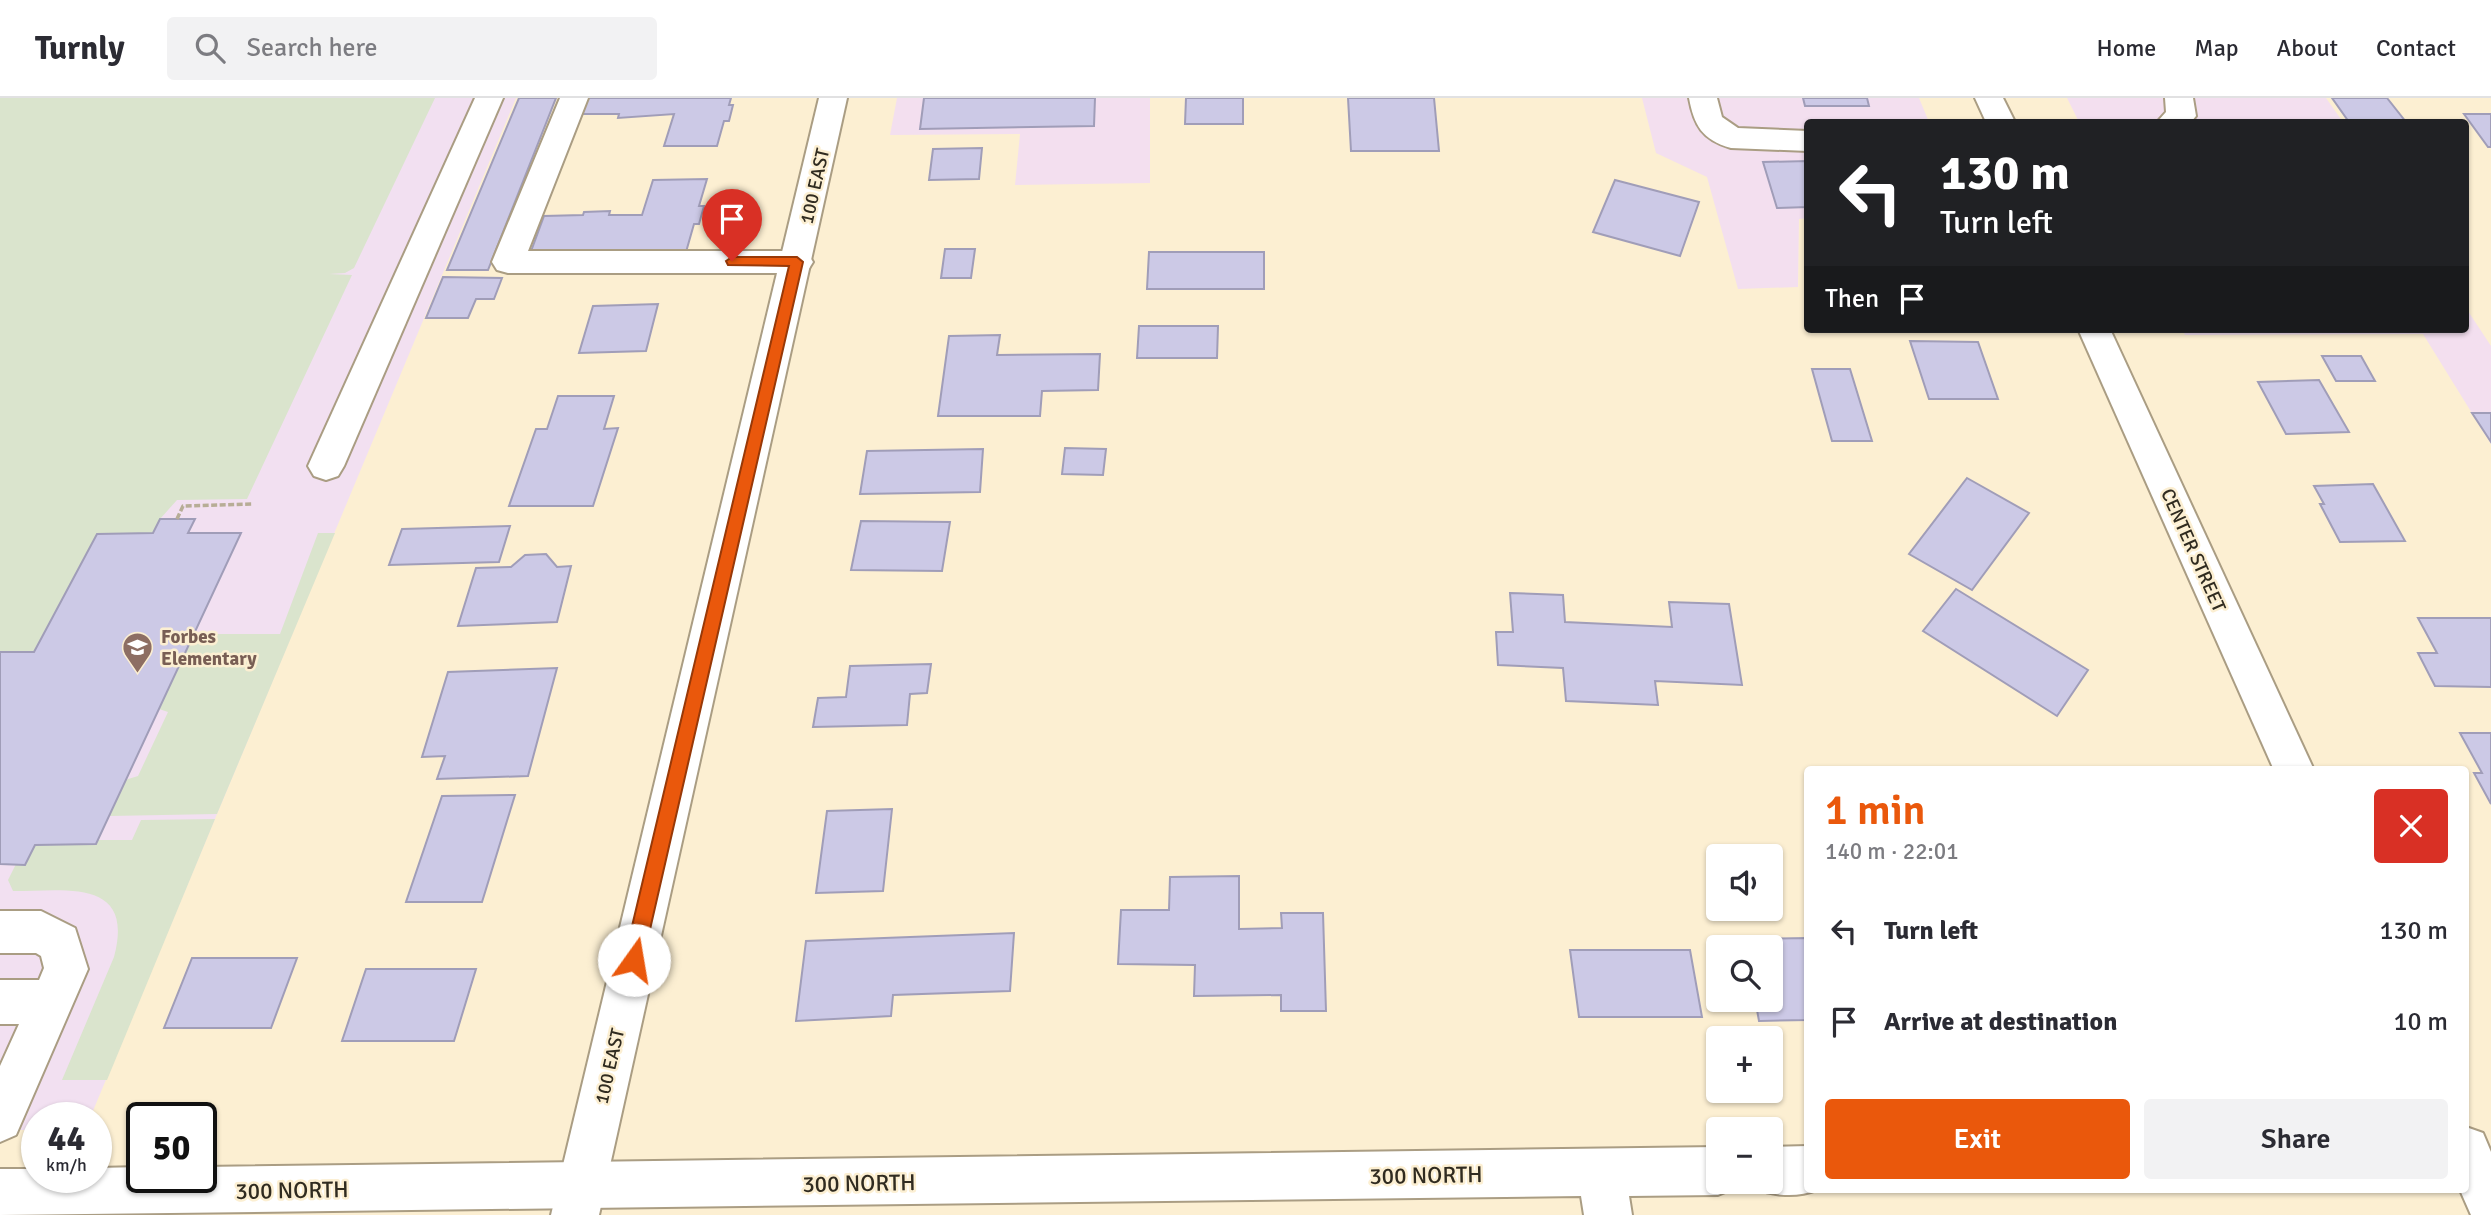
<!DOCTYPE html>
<meta charset="utf-8">
<style>
:root{--surface:#fff;--page:#f2f2f3;--text:#2b2b33;--muted:#7c7c81;--line:#e1e1e2;--accent:#ea580c}
body{margin:0;font-family:Signika,sans-serif;background:var(--page);color:var(--text);height:100vh;display:flex;flex-direction:column;font-size:26px;white-space:nowrap}
*{box-sizing:border-box;margin:0}
p{font-size:23px;color:var(--muted)}
.icon{flex:none;width:38px;height:38px;fill:none;stroke:currentColor;stroke-width:2;stroke-linecap:round;stroke-linejoin:round}
.map{position:relative;flex:1;overflow:hidden}
.side{position:absolute;left:1804px;top:668px;width:665px;height:427px;display:flex;flex-direction:column;background:var(--surface);border-radius:7px;box-shadow:0 2px 5px #0004}
.side>*{flex:none}
.banner{position:absolute;left:1804px;top:21px;width:665px;height:214px;border-radius:7px;box-shadow:0 2px 5px #0004;background:#202124;color:#fff;overflow:hidden}
.tools{position:absolute;left:1706px;top:746px;display:grid;gap:14px}
.tools a{display:grid;place-items:center;width:77px;height:77px;border-radius:7px;background:var(--surface);box-shadow:0 2px 5px #0004;font-size:35px}
.speed{position:absolute;left:21px;top:1004px;display:flex;gap:14px;font-size:35px;font-weight:700;text-align:center}
.speed>*{display:grid;place-content:center;width:91px;height:91px;border-radius:50%;background:var(--surface);box-shadow:0 2px 5px #0004;line-height:1}
.speed small{font-size:18px;font-weight:400}
.speed .limit{border:4px solid #111;border-radius:10px;background:#fff;color:#111}
.pin{position:absolute;display:grid;place-items:center;width:60px;height:60px;color:#fff;margin:-72px -30px;border-radius:50% 50% 50% 0;rotate:-45deg;box-shadow:0 0 7px #0007}
.pin .icon{rotate:45deg}
.me{position:absolute;width:77px;margin:-38px;rotate:13deg;stroke-linejoin:round;filter:drop-shadow(0 0 5px #0008)}
.turn{display:flex;align-items:center;gap:24px;height:147px;padding:0 21px;font-size:32px}
.turn .icon{width:91px;height:91px;stroke-width:2.5}
.turn b{display:block;font-size:49px;line-height:60px}
.then{display:flex;align-items:center;height:66px;padding:0 21px;background:#0003;gap:14px;font-size:26px}
.round{display:grid;place-items:center;flex:none;width:74px;height:74px;border-radius:7px;background:var(--page)}
.overview{display:flex;align-items:center;justify-content:space-between;height:119px;padding:0 21px}
h1{font-size:42px;font-weight:600;line-height:52px;color:var(--accent)}
.action{display:flex;gap:14px;margin-top:auto;padding:14px 21px}
.action a{flex:1;height:80px;border-radius:7px;background:var(--accent);color:#fff;font-size:28px;font-weight:600;line-height:80px;text-align:center}
.action a+a{background:var(--page);color:var(--text)}
ul{padding:0;list-style:none}
li{display:flex;align-items:center;gap:21px;height:91px;padding:0 21px}
li div{flex:1}
li b{display:block;font-size:26px}
li em{font-style:normal}
header{display:flex;align-items:center;gap:42px;box-sizing:border-box;height:98px;padding:0 35px;background:var(--surface);border-bottom:2px solid var(--line)}
header strong{font-size:33px}
nav{display:flex;gap:38px;margin-inline-start:auto;font-size:24px}
.search{width:490px;height:63px;background:var(--page);display:flex;align-items:center;gap:18px;box-sizing:border-box;padding:0 24px;border-radius:7px;color:var(--muted);font-size:26px}
.map>svg:first-child{display:block}
.commercial{fill:#f3dfef}
.education{fill:#f2e0f1}
.green{fill:#dae4cd}
.building{fill:#ccc9e6;stroke:#a09db8;stroke-width:2}
.lines{fill:none;stroke-linecap:round;stroke-linejoin:round}
.minor-casing{stroke:#aa9d83;stroke-width:4}
.major-casing{stroke:#aa9d83;stroke-width:4}
.path{stroke:#b7ad96;stroke-width:3.5;stroke-dasharray:6 2.5;stroke-linecap:butt}
.minor{fill:#fff;fill-rule:evenodd}
.major{fill:#fff;fill-rule:evenodd}
.route{fill:#ea580c;stroke:#983908;stroke-width:2}
.labels{text-anchor:middle;stroke-width:5;stroke-linejoin:round;paint-order:stroke}
.street-label{font-size:19px;fill:#302b20;stroke:#fcefd2}
.education-label{font-size:19px;font-weight:bold;fill:#785e54;stroke:#fcefd2;text-anchor:start}
.near-street-label{font-size:23px;fill:#302b20;stroke:#fcefd2}
</style>
<header>
<strong>Turnly</strong>
<div class="search"><svg class="icon" aria-label="search" viewBox="0 0 24 24"><circle cx="10" cy="10" r="6"/><path d="M15 15l6 6"/></svg>Search here</div>
<nav><a>Home</a><a>Map</a><a>About</a><a>Contact</a></nav>
</header>
<div class="map">
<svg width="2491" height="1117" viewBox="0 0 2491 1117">
<rect width="100%" height="100%" fill="#fcefd2"/>
<g class="commercial">
<path d="M897 0H1150V85L1015 87 1020 36 890 37Z"/>
<path d="M1642 0H1919L1929 24H1808V120L1799 121 1798 189 1738 191 1707 79 1656 55Z"/>
<path d="M2067 0H2326L2343 24H2079Z"/>
<path d="M2466 210 2491 248V346L2423 236 2185 237 2182 231H2466Z"/>
</g>
<path class="education" d="M0 0H516L90 1020H37V1032H0Z"/>
<g class="green">
<path d="M0 0H435L354 170 345 175 329 176 352 177 247 401 177 402 160 421 153 435 97 436 34 554H0Z"/>
<path d="M318 435H335L217 716 109 718 125 682 138 678 168 614 159 611 194 536H280Z"/>
<path d="M215 721 107 982H62L114 859C135 780 67 793 13 793L8 782 16 766H25L35 747 95 746 98 742H132L141 722Z"/>
</g>
<g class="building">
<path d="M519 0H556L488 172H447Z"/>
<path d="M588 0H731L729 7H733L729 23H724L717 48H664L674 16 618 20 619 16H582Z"/>
<path d="M924 0H1095L1094 28 920 31Z"/>
<path d="M1186 0H1243V26H1185Z"/>
<path d="M1348 0H1434L1439 53H1351Z"/>
<path d="M1803 0H1867L1869 8H1805Z"/>
<path d="M2332 0H2387L2406 24H2349Z"/>
<path d="M2464 16H2491V49H2488Z"/>
<path d="M982 50 979 81 929 82 933 51Z"/>
<path d="M1808 63V109L1777 110 1763 64Z"/>
<path d="M707 81 699 108H704L699 126H694L686 154 530 156 544 118 583 117 584 114 610 113 609 117H642L653 82Z"/>
<path d="M1615 82 1699 104 1680 158 1593 134Z"/>
<path d="M945 151H975L971 180H941Z"/>
<path d="M1149 154H1264V191H1147Z"/>
<path d="M443 179 502 180 494 201H476L468 220H426Z"/>
<path d="M658 206 646 253 579 255 593 208Z"/>
<path d="M1139 228H1218L1217 260H1137Z"/>
<path d="M1000 237 997 257 1100 256 1098 292 1042 293 1040 318H938L949 238Z"/>
<path d="M1910 243 1978 244 1998 301H1929Z"/>
<path d="M2322 258H2361L2375 283H2336Z"/>
<path d="M1812 271H1850L1872 343H1832Z"/>
<path d="M2319 282 2349 334 2286 336 2258 284Z"/>
<path d="M558 298H614L604 331 618 330 593 408H509L536 331H547Z"/>
<path d="M2472 315H2491V344Z"/>
<path d="M1065 350 1106 351 1103 377 1062 376Z"/>
<path d="M983 351 980 394 860 396 867 353Z"/>
<path d="M1967 380 2029 415 1972 492 1909 456Z"/>
<path d="M2373 386 2405 443 2340 444 2320 406H2324L2314 388Z"/>
<path d="M160 421H195L188 435H241L96 746 35 747 25 767 0 766V554H34L97 436 153 435Z"/>
<path d="M861 423 950 424 942 473 851 472Z"/>
<path d="M510 428 499 464 389 467 402 431Z"/>
<path d="M546 456 557 469 571 468 557 524 458 528 476 470 511 469 525 457Z"/>
<path d="M1956 491 2088 572 2057 618 1923 533Z"/>
<path d="M1510 495 1563 497 1565 524 1672 529 1669 504 1729 506 1742 587 1655 583 1658 607 1566 603 1563 570 1498 567 1496 534H1513Z"/>
<path d="M2418 520H2491V589L2435 588 2418 555H2437Z"/>
<path d="M931 566 927 595 910 596 907 627 813 629 818 600 846 599 850 568Z"/>
<path d="M557 570 528 678 437 681 445 658 422 659 448 574Z"/>
<path d="M2460 635H2491V706L2474 675H2482Z"/>
<path d="M515 697 482 804H406L442 698Z"/>
<path d="M892 711 883 793 816 795 827 713Z"/>
<path d="M1239 778V831L1282 830 1281 815H1323L1326 913H1281V897L1194 898 1195 867 1118 866 1121 812H1169L1170 779Z"/>
<path d="M1014 835 1010 893 893 897 891 918 796 923 806 843Z"/>
<path d="M1808 840V922L1759 923 1755 901H1771V849H1744L1742 841Z"/>
<path d="M1570 852H1690L1702 919H1579Z"/>
<path d="M192 860H297L271 930H164Z"/>
<path d="M366 871H476L454 943H342Z"/>
</g>
<g class="lines">
<defs>
<g id="minor">
<path d="M475 0H503L344 368 338 378 326 382 314 378 308 368Z"/>
<path d="M560 0H588L528 153H797L808 156 813 164 808 172 797 175H508L497 172 492 164Z"/>
<path d="M1689 0H1717L1722 19 1738 30 1808 33V53L1731 50C1702 42 1694 27 1689 0Z"/>
<path d="M1975 0H2003L2015 24H1986Z"/>
<path d="M2165 0H2193L2196 18 2191 24H2157L2166 14Z"/>
<path d="M2078 231H2110L2314 672H2274Z"/>
<path d="M0 813H41L75 830 88 871 16 1037 0 1044V968L19 926H0V882H39L44 870 41 858 36 855H0Z"/>
<path d="M2466 1029 2483 1035 2491 1054V1117H2471L2460 1092H2466Z"/>
<path d="M1808 1048V1092H1817C1797 1100 1773 1098 1754 1090L1752 1083H1771V1049Z"/>
<path d="M1718 1049V1083H1737L1735 1090 1718 1097 1629 1098 1632 1117H1584L1581 1098 0 1117V1071H37V1080H96V1070L142 1069V1080H201V1069Z"/>
</g>
<path id="major" d="M819 0H847L599 1117H551Z"/>
</defs>
<use href="#minor" class="minor-casing"/>
<use href="#major" class="major-casing"/>
<path class="path" d="M177 421 183 408 252 406"/>
<use href="#minor" class="minor"/>
<use href="#major" class="major"/>
</g>
<path class="route" d="M732 159H797L803 164 643 862 640 868 634 870 627 868 624 862 789 168 728 167 726 163Z"/>
<defs>
<symbol id="school-pin" viewBox="-11 -11 22 30"><path d="M0 17L-7.5 6A9.5 9.5 0 1 1 7.5 6Z" fill="#8d6e63" stroke="#fcefd2"/><path d="M0-5L7-2L0 1L-7-2ZM-4 1L0 2.5L4 1V4Q0 6-4 4Z" fill="#fff"/></symbol>
</defs>
<g fill-rule="evenodd">
<use href="#school-pin" x="120" y="532" width="35" height="47"/>
</g>
<g class="labels">
<g class="street-label">
<text transform="translate(814 88) rotate(-77)" y="7">100 EAST</text>
<text transform="translate(2194 452) rotate(66)" y="7">CENTER STREET</text>
<text transform="translate(609 968) rotate(-77)" y="7">100 EAST</text>
</g>
<g class="education-label">
<text x="161" y="545">Forbes<tspan x="161" dy="22">Elementary</tspan></text>
</g>
<g class="near-street-label">
<text transform="translate(1426 1077) rotate(-1)" y="8">300 NORTH</text>
<text transform="translate(859 1085) rotate(-1)" y="8">300 NORTH</text>
<text transform="translate(292 1092) rotate(-1)" y="8">300 NORTH</text>
</g>
</g>
</svg>
<div class="tools">
<a><svg class="icon" aria-label="sound" viewBox="0 0 24 24"><path d="M4 9h4l5-4v14l-5-4H4zM17 9q2 3 0 6"/></svg></a>
<a><svg class="icon" aria-label="search" viewBox="0 0 24 24"><circle cx="10" cy="10" r="6"/><path d="M15 15l6 6"/></svg></a>
<a>+</a>
<a>−</a>
</div>
<div class="speed"><div>44<small>km/h</small></div><div class="limit">50</div></div>
<div class="pin" style="left:732px;top:163px;background:#d93025"><svg class="icon" aria-label="arrive" viewBox="0 0 24 24"><path d="M6 21V4h12l-3 4 3 4H6"/></svg></div>
<svg class="me" style="left:634px;top:862px" viewBox="-20 -20 40 40"><circle r="19" fill="#fff"/><path d="M0-13L10 11 0 6-10 11z" fill="#ea580c"/></svg>
<div class="banner">
<div class="turn"><svg class="icon" aria-label="left" viewBox="0 0 24 24"><path d="M17 20v-9H6M10 6l-5 5 5 5"/></svg><div><b>130 m</b>Turn left</div></div>
<div class="then">Then<svg class="icon" aria-label="arrive" viewBox="0 0 24 24"><path d="M6 21V4h12l-3 4 3 4H6"/></svg></div>
</div>
<section class="side">
<div class="overview"><div><h1>1 min</h1><p>140 m · 22:01</p></div><a class="round" style="background:#d93025;color:#fff"><svg class="icon" aria-label="close" viewBox="0 0 24 24"><path d="M6 6l12 12M18 6L6 18"/></svg></a></div>
<ul>
<li><svg class="icon" aria-label="left" viewBox="0 0 24 24"><path d="M17 20v-9H6M10 6l-5 5 5 5"/></svg><div><b>Turn left</b></div><em>130 m</em></li>
<li><svg class="icon" aria-label="arrive" viewBox="0 0 24 24"><path d="M6 21V4h12l-3 4 3 4H6"/></svg><div><b>Arrive at destination</b></div><em>10 m</em></li>
</ul>
<div class="action"><a>Exit</a><a>Share</a></div>
</section>
</div>
